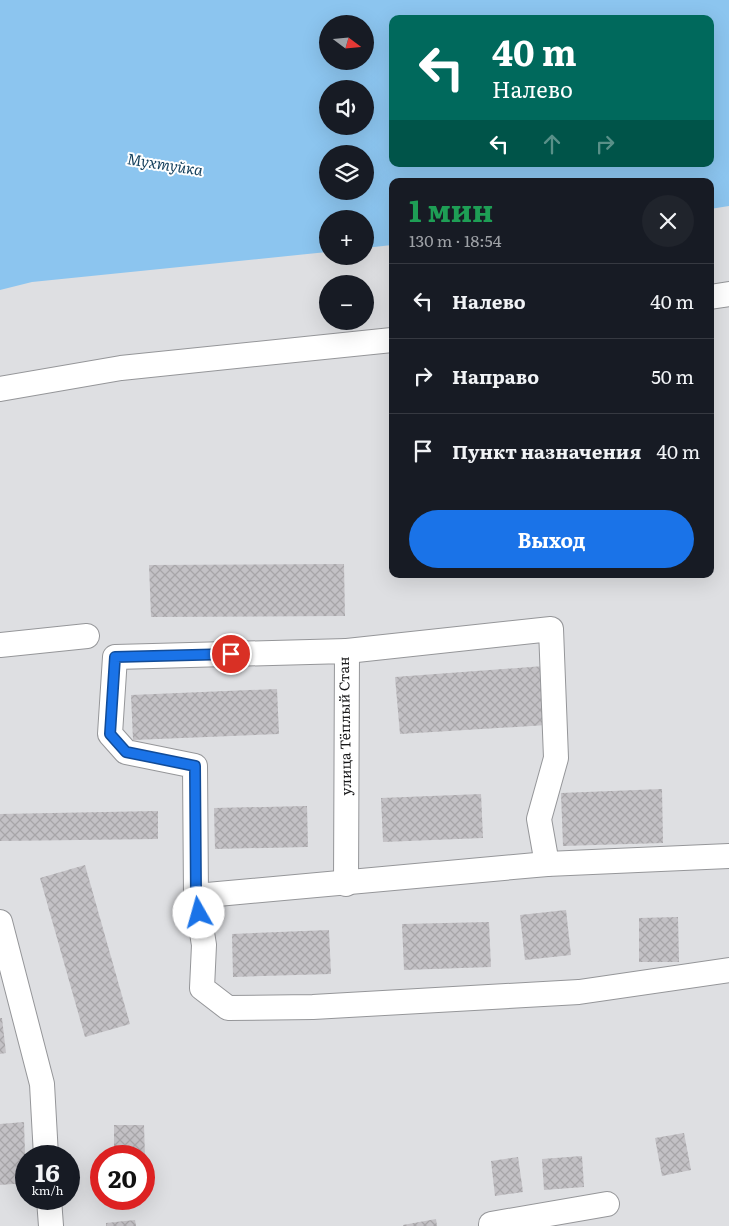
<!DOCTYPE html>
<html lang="ru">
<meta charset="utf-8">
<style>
:root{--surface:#171b24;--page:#20242c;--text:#f1f3f6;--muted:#9ea1a6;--line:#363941;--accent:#1a73e8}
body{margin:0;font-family:Literata,serif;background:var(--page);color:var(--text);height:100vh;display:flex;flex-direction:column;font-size:19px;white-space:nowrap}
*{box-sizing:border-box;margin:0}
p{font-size:16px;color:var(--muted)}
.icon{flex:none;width:28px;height:28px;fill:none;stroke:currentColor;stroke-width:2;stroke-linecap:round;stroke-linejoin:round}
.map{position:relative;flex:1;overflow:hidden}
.sheet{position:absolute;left:389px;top:178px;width:325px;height:400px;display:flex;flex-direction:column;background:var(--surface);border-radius:10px;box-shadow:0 5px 20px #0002}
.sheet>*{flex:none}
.hud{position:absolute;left:389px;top:15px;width:325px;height:152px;border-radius:10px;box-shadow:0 5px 20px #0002;background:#00695c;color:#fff;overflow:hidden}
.needle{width:32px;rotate:106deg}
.buttons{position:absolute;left:319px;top:15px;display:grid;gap:10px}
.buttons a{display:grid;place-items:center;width:55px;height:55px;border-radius:50%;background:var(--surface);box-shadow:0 5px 20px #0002;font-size:25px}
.speed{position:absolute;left:15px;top:1145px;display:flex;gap:10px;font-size:25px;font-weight:700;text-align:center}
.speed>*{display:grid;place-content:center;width:65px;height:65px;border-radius:50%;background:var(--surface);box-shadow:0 5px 20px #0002;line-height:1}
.speed small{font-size:12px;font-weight:400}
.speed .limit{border:8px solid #d22;background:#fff;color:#111}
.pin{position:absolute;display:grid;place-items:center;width:42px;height:42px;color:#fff;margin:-21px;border:2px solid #fff;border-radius:50%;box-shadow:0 1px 5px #0007}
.me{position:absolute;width:55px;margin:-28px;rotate:353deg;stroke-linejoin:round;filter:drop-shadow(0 0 4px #0008)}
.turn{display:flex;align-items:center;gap:18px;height:105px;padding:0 20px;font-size:22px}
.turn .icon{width:65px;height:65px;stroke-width:2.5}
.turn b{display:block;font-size:35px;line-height:42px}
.lanes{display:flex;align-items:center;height:48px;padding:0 20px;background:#0003;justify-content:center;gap:25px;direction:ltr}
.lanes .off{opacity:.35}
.round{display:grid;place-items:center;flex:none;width:52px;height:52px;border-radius:26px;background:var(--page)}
.overview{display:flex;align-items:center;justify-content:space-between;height:85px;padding:0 20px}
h1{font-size:30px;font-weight:700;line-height:38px;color:#1e9e55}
.action{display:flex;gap:10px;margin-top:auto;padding:10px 20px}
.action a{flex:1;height:58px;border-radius:30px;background:var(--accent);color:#fff;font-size:20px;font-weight:700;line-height:58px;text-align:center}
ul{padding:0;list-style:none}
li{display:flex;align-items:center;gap:15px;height:75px;padding:0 20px;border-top:1px solid var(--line)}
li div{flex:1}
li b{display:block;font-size:19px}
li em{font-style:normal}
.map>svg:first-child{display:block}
.water{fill:#8cc5ef;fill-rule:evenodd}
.building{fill:url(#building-cross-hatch)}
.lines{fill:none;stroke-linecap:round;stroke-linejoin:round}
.minor-casing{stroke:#959699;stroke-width:26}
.minor{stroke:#fff;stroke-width:24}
.route-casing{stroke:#114b97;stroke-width:12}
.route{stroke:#1a73e8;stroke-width:9}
.labels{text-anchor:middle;stroke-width:4;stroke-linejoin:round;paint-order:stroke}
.street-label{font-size:14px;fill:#171718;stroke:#fff}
.water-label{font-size:15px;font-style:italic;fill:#133f5c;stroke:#fff}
</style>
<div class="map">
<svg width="729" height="1226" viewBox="0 0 729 1226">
<defs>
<pattern id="building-cross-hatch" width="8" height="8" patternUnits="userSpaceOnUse" patternTransform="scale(1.25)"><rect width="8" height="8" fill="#c3c1c5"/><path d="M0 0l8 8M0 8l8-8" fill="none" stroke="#a7a5a8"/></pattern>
</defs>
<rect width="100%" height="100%" fill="#dedfe2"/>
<path class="water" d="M0 0H729V206L710 209V181H392V245L365 248V219H328L327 252 32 282 0 290ZM392 19H710V164H392ZM328 24H365V61H328ZM328 89H365V126H328ZM328 154H365V191H328Z"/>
<g class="building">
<path d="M344 564 345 616 151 617 149 565Z"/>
<path d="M544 666 547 725 400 734 395 677Z"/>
<path d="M277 689 279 734 133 740 131 695Z"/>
<path d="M662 789 663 843 563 846 561 793Z"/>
<path d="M481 794 483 838 383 842 381 798Z"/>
<path d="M307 806 308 847 215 849 214 808Z"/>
<path d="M158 811V839L0 841V814Z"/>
<path d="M85 865 130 1024 85 1037 40 878Z"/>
<path d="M566 910 571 955 525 960 520 915Z"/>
<path d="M678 917 679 962H639V918Z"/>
<path d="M489 922 491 967 404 970 402 924Z"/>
<path d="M329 930 331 974 233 977 232 934Z"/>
<path d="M0 1018H2L6 1053 0 1054Z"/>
<path d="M24 1122 26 1183 0 1185V1124Z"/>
<path d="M114 1125H144L145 1156H114Z"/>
<path d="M684 1133 691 1170 662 1176 655 1138Z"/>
<path d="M582 1156 584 1187 544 1190 542 1159Z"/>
<path d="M518 1157 523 1192 495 1196 491 1161Z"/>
<path d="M436 1219 437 1226H403V1225Z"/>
<path d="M135 1220 136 1226H106V1223Z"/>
</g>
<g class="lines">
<defs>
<g id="minor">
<path d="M710 297 729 294"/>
<path d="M0 389 121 368 392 340"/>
<path d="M0 645 87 636"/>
<path d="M347 651 551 629 556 758 539 819 547 864"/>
<path d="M346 884 347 651 115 657 110 734 126 752 195 766 196 896 204 945 202 988 228 1008 313 1007 579 992 729 970"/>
<path d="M196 896 547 864 729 856"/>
<path d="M0 922 42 1084 46 1156"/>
<path d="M49 1199 51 1226"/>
<path d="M491 1226V1224L607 1204"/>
</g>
</defs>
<use href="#minor" class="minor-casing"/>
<use href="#minor" class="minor"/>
</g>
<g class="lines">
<defs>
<path id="route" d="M199 913 196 896 195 766 126 752 110 734 115 657 231 654"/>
</defs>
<use href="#route" class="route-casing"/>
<use href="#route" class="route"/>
</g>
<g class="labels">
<g class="street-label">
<text transform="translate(345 726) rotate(-91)" y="5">улица Тёплый Стан</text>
</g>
<g class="water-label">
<text transform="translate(165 165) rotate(9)" y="5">Мухтуйка</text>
</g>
</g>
</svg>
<div class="buttons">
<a><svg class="needle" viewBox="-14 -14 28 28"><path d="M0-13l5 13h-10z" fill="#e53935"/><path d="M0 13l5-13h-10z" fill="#9ea1a6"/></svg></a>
<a><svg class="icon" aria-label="sound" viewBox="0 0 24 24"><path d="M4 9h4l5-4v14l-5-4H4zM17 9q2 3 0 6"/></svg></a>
<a><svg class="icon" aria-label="layers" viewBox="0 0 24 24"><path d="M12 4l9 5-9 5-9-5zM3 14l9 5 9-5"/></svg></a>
<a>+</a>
<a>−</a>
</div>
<div class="speed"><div>16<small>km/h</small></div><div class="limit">20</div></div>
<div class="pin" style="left:231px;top:654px;background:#d93025"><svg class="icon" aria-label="arrive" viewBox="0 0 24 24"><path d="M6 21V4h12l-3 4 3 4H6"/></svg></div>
<svg class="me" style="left:199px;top:913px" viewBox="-20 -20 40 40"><circle r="19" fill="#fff"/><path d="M0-13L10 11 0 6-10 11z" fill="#1a73e8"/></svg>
<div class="hud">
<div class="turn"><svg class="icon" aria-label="left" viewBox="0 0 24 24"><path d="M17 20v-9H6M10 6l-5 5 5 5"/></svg><div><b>40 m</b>Налево</div></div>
<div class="lanes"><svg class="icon" aria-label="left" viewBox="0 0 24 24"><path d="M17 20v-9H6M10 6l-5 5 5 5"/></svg><svg class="icon off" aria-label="ahead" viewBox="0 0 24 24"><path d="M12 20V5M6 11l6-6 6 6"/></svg><svg class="icon off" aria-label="right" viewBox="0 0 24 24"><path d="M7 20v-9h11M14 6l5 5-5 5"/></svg></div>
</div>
<section class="sheet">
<div class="overview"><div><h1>1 мин</h1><p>130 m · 18:54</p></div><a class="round"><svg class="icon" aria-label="close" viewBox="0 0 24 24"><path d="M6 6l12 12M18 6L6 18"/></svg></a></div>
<ul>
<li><svg class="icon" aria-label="left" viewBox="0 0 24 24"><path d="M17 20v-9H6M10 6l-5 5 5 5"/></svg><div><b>Налево</b></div><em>40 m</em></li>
<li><svg class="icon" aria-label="right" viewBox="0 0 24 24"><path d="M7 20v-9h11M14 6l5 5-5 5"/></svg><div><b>Направо</b></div><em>50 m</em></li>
<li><svg class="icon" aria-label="arrive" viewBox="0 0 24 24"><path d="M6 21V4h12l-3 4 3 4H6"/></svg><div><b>Пункт назначения</b></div><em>40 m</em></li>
</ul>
<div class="action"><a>Выход</a></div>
</section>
</div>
